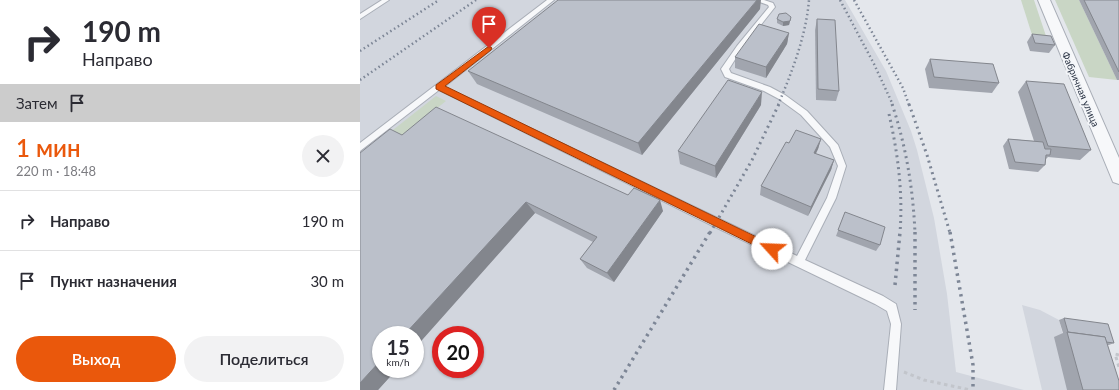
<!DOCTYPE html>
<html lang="ru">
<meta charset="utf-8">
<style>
:root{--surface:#fff;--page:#f2f2f3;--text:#2b2b33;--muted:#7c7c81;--line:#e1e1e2;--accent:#ea580c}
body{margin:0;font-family:Lato,sans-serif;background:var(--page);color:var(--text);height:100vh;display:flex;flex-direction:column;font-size:15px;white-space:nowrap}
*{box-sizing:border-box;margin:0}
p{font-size:13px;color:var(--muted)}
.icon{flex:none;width:22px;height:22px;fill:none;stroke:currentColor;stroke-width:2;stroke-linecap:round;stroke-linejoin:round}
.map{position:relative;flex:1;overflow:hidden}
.drawer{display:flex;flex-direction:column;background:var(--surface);width:360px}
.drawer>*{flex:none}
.top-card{background:#fff;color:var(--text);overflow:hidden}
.speed{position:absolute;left:12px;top:326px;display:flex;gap:8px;font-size:20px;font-weight:700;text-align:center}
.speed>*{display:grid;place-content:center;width:52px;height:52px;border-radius:50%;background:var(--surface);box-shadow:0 1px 3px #0004;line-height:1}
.speed small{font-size:10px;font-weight:400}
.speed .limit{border:6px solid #d22;background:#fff;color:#111}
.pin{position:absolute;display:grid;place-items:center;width:34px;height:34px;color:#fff;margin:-41px -17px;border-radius:50% 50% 50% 0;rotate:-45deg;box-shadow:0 0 4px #0007}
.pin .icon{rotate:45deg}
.me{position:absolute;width:44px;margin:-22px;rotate:295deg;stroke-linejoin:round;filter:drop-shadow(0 0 3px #0008)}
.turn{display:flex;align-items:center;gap:14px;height:84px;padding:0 16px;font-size:18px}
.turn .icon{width:52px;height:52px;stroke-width:2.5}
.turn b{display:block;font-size:28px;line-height:34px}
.then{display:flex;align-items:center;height:38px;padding:0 16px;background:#0003;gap:8px;font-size:15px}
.round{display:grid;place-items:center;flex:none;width:42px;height:42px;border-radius:21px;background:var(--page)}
.headline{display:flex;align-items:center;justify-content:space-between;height:68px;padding:0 16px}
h1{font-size:24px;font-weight:600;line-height:30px;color:var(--accent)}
.cta{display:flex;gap:8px;margin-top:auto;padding:8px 16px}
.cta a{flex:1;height:46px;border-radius:24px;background:var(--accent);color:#fff;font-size:16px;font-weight:600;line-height:46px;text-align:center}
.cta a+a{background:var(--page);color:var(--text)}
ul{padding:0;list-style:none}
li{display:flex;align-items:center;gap:12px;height:60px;padding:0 16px;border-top:1px solid var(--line)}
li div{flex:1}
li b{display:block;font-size:15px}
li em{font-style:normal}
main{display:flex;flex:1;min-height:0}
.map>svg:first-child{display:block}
.built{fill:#d2d6de;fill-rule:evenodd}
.green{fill:#c9d6c5}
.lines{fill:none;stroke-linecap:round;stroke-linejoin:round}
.lane-casing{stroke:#a9aeb7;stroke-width:2}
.street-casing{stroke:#a9aeb7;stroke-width:2}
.path{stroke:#c2c5cb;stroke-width:3;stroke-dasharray:3.5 3.5;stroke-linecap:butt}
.lane{fill:#f7f8fa;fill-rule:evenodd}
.street{fill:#f7f8fa;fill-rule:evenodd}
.rail-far2{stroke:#7d8696;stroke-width:2.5;stroke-dasharray:1.5 3;stroke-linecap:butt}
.rail-far1{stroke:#7d8696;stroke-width:3;stroke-dasharray:2 4;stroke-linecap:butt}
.rail{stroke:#7d8696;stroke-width:3.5;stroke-dasharray:2.5 4.5;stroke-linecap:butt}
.wall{fill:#a1a5ae}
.shaded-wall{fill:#83868d}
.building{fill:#bbc0ca;stroke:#83868d}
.route{fill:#ea580c;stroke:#983908}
.labels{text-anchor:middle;stroke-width:4;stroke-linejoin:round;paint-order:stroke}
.street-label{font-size:10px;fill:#2b3445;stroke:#f4f6f9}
</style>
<main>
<section class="drawer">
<div class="top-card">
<div class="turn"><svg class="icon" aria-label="right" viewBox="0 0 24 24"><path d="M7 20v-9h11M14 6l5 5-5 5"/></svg><div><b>190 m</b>Направо</div></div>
<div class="then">Затем<svg class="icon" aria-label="arrive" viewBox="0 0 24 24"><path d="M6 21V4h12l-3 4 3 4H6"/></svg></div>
</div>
<div class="headline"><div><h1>1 мин</h1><p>220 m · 18:48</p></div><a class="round"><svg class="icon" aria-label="close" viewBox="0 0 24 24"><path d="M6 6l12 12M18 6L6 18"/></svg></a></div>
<ul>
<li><svg class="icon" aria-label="right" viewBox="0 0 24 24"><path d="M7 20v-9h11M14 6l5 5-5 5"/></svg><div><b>Направо</b></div><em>190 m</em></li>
<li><svg class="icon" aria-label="arrive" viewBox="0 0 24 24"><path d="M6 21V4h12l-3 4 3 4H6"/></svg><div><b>Пункт назначения</b></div><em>30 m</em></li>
</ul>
<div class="cta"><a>Выход</a><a>Поделиться</a></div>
</section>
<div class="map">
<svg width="759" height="390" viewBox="0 0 759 390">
<rect width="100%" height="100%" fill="#e4e7ec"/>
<g class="built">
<path d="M0 0H485L526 71 551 131 557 150 574 218 587 294 596 372 664 390H0ZM21 335H55V369H21ZM81 335H115V369H81Z"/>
<path d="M662 305 680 310 699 320 704 339 744 390H682Z"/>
</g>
<g class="green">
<path d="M661 0H674L687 39 673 38Z"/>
<path d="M695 0H719L757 80 729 77Z"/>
<path d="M76 96 86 101 0 170V156Z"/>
</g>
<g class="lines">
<defs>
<g id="lane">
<path d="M22 0H29L0 19V14Z"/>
<path d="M187 0H194L84 87 437 256 467 198 478 166 470 147 441 115 419 99 404 91 365 77 361 69 377 46 409 7 408 5 394 0H404L413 3 415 7 381 50 369 69 371 73 410 87 425 95 447 111 478 145 486 166 476 198 445 260 523 296 536 304 541 324 536 390H524L531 324 527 311 515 304 353 226 79 90 0 151V143Z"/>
</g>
<path id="street" d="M678 0H690L759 158V184L753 182 751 177Z"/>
</defs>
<use href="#lane" class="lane-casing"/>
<use href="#street" class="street-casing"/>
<g class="path">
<path d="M759 355 755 354 759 367"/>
<path d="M544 372 564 380 611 390"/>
</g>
<use href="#lane" class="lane"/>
<use href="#street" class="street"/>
<g class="rail-far2">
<path d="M480 0 514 64 533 105"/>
<path d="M494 0 543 88 549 105"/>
<path d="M0 51 79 0"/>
<path d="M0 80 116 0"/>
<path d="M418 105C432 72 446 36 449 0"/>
</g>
<g class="rail-far1">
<path d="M532 104C546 146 553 188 555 233"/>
<path d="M549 104 567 155 590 233"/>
<path d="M529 114C538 154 543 192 540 233"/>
<path d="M350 233 392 160 419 104"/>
</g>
<g class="rail">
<path d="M555 232V310"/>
<path d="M590 232 613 365V390"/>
<path d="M535 285 540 232"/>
<path d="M254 390 350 232"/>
</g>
</g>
<g class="wall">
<path d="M719 0H759V80H757Z"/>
<path d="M400 9 282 155 117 84 108 71Z"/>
<path d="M431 17 429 25 423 26 417 23V19Z"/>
<path d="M457 19 479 91 476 101 456 100 455 30Z"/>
<path d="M429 33 427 44 406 78 375 68V57Z"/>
<path d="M672 34 695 45 689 53 670 51 667 42Z"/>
<path d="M570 59 639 83 632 93 569 88 565 69Z"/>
<path d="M666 81 731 150 720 160 688 157 686 159 685 165 678 172 649 169 643 146 648 139 674 141 658 92Z"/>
<path d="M401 105 356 178 320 164 318 151Z"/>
<path d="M42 135 303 211 254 282 227 268 220 259 233 242 175 213 21 369H37L18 390H0Z"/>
<path d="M461 139 458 149 456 154 474 160 471 170 448 216 400 195 401 186 429 143Z"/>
<path d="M485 212 520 245 516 251 476 236Z"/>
<path d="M704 318 754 343 749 345H747L759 390H707L694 337 703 333 699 320Z"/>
</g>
<g class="shaded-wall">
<path d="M397 0H401L400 9 282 155 278 143Z"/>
<path d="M431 17 429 25 423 26V22Z"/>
<path d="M429 33 427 44 406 78V67Z"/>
<path d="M402 92 401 105 356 178 355 166Z"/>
<path d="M461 139 458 149 451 162 454 153Z"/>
<path d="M474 160 471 170 448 216 451 207Z"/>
<path d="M300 200 303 211 254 282 247 273Z"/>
<path d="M166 202 175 213 55 348V335H44Z"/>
<path d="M21 360V369H37L18 390H0V383Z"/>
</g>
<g class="building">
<path d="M198 0H397L278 143 108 71Z"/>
<path d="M724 0H759V72Z"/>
<path d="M426 13 431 17 430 21 423 22 417 19 419 14Z"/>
<path d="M457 19 475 20 479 91 458 89Z"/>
<path d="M399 24 429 33 406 67 375 57Z"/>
<path d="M672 34 691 36 695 45 675 43Z"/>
<path d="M570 59 633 64 639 83 574 77Z"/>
<path d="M368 80 402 92 355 166 318 151Z"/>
<path d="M666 81 704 84 731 150 688 146Z"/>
<path d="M76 107 268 195 274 188 300 200 247 273 220 259 237 237 166 202 44 335H21V360L0 383V153L30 129 42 135Z"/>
<path d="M436 130 461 139 454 153 474 160 451 207 401 186 426 142 429 143Z"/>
<path d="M648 139 683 142 685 149H691L690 155H686L685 165 655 162Z"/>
<path d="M485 212 525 227 520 245 478 230Z"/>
<path d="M704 318 748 324 754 343 746 342 745 337 708 332Z"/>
<path d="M707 332 745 337 759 381V390H723Z"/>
</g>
<path class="route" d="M129 46 132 48 131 50 85 86 415 246 416 249 415 252 412 254 408 252 76 89V85Z"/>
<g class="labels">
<g class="street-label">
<text transform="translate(721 89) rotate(67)" y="4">Фабричная улица</text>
</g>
</g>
</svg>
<div class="speed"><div>15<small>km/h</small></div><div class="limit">20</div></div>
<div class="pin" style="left:129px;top:48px;background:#d93025"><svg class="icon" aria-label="arrive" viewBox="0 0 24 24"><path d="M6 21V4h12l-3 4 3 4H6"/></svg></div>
<svg class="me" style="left:412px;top:249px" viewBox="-20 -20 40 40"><circle r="19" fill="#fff"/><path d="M0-13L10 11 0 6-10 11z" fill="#ea580c"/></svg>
</div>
</main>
